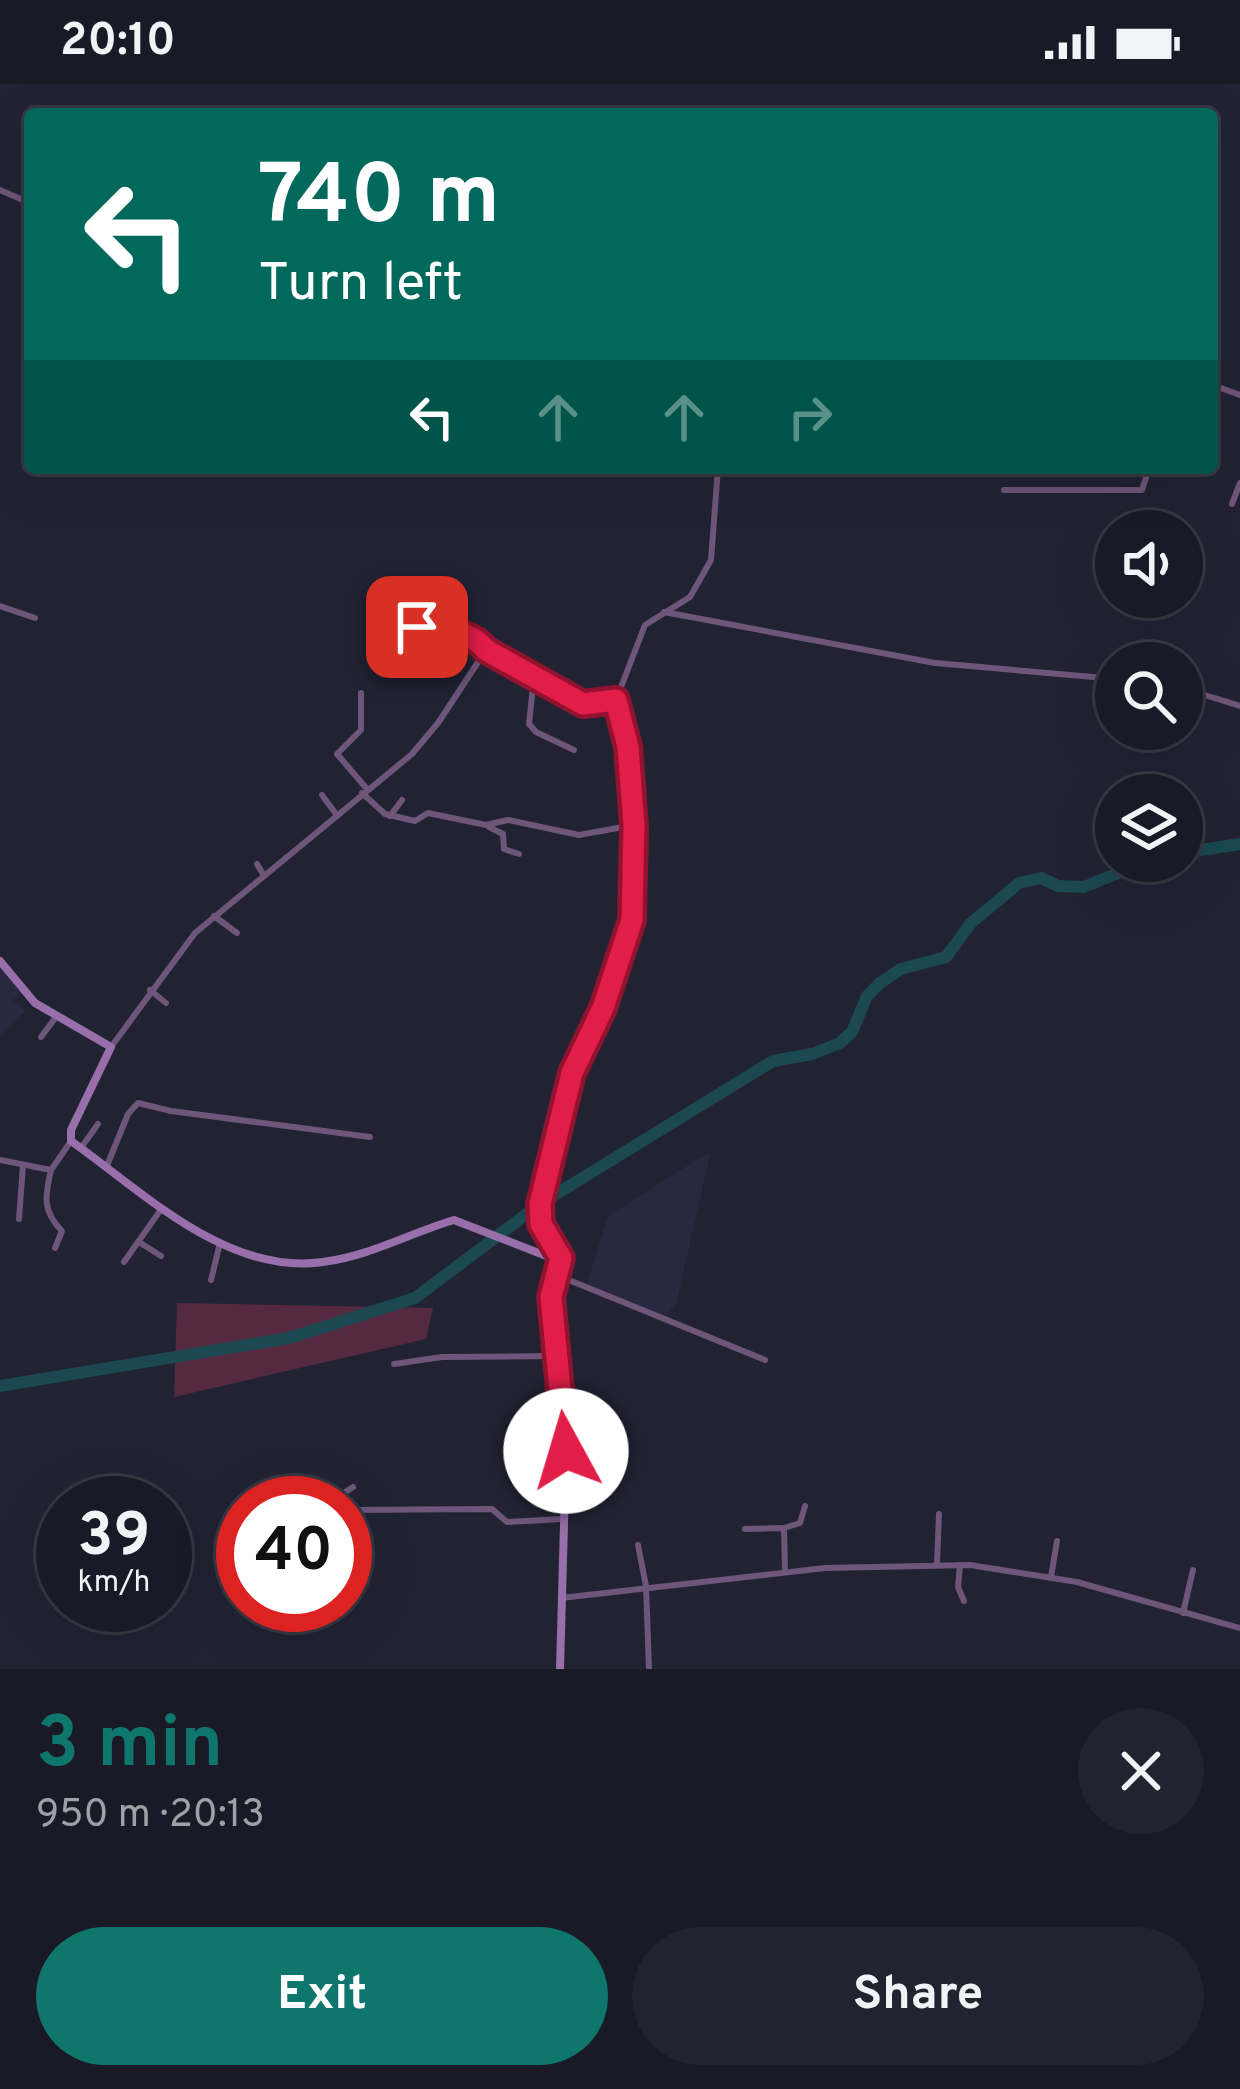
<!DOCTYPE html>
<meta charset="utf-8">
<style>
:root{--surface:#191a26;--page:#22232e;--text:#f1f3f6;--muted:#9fa1a7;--line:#373843;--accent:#0f766e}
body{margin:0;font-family:Overpass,sans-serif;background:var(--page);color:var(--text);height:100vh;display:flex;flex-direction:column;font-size:45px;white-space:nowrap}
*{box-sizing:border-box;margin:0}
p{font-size:39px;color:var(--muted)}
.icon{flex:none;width:66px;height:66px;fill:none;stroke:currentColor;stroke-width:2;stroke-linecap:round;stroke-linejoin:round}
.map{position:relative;height:1585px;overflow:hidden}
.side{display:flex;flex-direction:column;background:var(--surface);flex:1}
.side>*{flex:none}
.top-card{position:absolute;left:24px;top:24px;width:1194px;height:366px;border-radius:12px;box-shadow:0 12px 48px #0002,0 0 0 3px var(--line);background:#00695c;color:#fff;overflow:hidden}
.tools{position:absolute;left:1095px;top:426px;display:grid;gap:24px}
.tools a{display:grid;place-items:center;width:108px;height:108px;border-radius:50%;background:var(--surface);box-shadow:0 12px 48px #0002,0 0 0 3px var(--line);font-size:60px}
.speed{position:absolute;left:36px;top:1392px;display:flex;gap:24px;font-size:60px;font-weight:700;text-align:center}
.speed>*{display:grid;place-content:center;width:156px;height:156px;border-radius:50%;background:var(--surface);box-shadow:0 12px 48px #0002,0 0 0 3px var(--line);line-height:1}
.speed small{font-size:30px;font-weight:400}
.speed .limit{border:18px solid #d22;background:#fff;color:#111}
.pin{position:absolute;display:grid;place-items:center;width:102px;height:102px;color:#fff;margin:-51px;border-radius:24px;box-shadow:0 6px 18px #0006}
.me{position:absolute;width:132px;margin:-66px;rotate:354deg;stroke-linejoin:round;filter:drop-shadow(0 0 9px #0008)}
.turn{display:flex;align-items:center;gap:42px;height:252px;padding:0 36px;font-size:54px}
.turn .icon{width:156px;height:156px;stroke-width:2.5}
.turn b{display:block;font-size:84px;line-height:102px}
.lanes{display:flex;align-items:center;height:114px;padding:0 36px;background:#0003;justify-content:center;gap:60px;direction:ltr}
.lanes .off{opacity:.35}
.round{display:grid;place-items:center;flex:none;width:126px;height:126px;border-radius:63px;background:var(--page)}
.head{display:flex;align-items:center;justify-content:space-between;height:204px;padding:0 36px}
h1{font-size:72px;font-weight:700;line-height:90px;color:var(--accent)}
.action{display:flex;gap:24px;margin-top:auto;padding:24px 36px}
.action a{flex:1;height:138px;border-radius:72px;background:var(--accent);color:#fff;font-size:48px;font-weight:700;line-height:138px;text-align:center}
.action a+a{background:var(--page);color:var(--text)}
.status{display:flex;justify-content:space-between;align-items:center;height:84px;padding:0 60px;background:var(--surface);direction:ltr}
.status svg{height:33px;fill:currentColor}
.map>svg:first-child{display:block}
.built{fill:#282940}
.green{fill:#552a40}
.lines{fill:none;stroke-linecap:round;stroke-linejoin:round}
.river{stroke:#1b4851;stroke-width:12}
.street{stroke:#6e557a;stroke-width:6}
.secondary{stroke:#986faa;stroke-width:8}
.route-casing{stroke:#92132f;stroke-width:30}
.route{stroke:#e11d48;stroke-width:21}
</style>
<div class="status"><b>20:10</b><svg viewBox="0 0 49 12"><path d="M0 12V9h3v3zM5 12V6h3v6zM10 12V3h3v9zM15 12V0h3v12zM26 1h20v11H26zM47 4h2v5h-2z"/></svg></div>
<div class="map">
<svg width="1240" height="1585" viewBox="0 0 1240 1585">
<rect width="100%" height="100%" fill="#212333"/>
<g class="built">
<path d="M0 884 21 909 13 916 25 927 0 951Z"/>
<path d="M711 1067 676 1220 664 1234 587 1200 608 1132Z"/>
</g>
<path class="green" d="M177 1219 433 1224 426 1255 174 1313Z"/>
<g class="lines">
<g class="river">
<path d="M1182 769 1240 760"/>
<path d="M0 1302 289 1254 415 1214 540 1120 773 977 812 970 840 959 852 948 867 912 880 899 901 885 946 873 971 839 1019 799 1041 794 1058 802 1084 803 1147 777"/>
</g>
<g class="street">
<path d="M0 106 30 119"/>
<path d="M1212 301 1240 311"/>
<path d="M1004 406H1142L1149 384"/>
<path d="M1232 420 1240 399"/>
<path d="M0 522 35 534"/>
<path d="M664 528 935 579 1116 595"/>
<path d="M417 543C442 549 468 543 486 566"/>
<path d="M534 593 529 640 536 648 574 666"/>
<path d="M1182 604 1240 622"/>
<path d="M361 609V646L337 670 367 705"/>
<path d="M362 709 385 730 415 737 428 729 486 741 508 736 579 751 634 741"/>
<path d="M322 711 336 730"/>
<path d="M390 732 402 716"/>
<path d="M489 743 503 750 504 765 519 770"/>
<path d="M257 780 263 790"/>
<path d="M214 832 237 849"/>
<path d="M150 906 166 919"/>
<path d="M41 953 56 933"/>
<path d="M111 963 195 849 412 670 438 639 486 566 583 619 616 616"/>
<path d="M81 1064 98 1040"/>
<path d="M0 1076 51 1086 71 1057"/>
<path d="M106 1084 128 1030 138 1019 171 1027 370 1053"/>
<path d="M51 1086C45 1112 42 1127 62 1147L55 1164"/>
<path d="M19 1135 23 1081"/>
<path d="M139 1158 161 1172"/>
<path d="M124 1178 162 1124"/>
<path d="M559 1192 765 1276"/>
<path d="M211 1196 220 1159"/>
<path d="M554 1202 561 1174 544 1147 540 1120 572 989 603 924 632 836 634 741 628 663 616 616 645 541 690 513 711 476 718 384"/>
<path d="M394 1280 442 1273 557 1272"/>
<path d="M519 1363 565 1355"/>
<path d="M343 1419 344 1409 353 1403"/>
<path d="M345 1426 492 1425 507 1438 562 1435"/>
<path d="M784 1444 800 1439 805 1422"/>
<path d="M745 1445 784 1444 785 1487"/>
<path d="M638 1461 646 1502 649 1585"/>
<path d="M937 1480 939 1430"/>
<path d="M960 1481 958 1503 964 1517"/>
<path d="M1051 1493 1057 1457"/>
<path d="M561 1514 825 1484 970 1481 1077 1498 1240 1544"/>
<path d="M1183 1529 1193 1486"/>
</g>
<path class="secondary" d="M0 877 35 919 111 963 71 1046V1057C142 1107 227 1192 323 1178 370 1172 410 1149 454 1136L549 1173 553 1179 552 1223 566 1368 560 1585"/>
</g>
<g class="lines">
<defs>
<path id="route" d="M417 543C442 549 468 543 486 566L583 620 616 616 628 663 634 741 632 836 603 924 572 989 540 1120 541 1140 561 1174 551 1213 566 1367"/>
</defs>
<use href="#route" class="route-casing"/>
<use href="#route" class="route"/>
</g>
</svg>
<div class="tools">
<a><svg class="icon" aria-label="sound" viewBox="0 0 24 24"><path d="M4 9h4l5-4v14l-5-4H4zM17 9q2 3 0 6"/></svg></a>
<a><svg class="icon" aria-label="search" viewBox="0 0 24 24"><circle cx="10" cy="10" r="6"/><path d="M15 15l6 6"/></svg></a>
<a><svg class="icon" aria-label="layers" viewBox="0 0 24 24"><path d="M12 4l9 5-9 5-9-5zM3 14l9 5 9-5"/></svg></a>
</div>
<div class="speed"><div>39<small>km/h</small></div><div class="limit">40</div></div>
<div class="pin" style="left:417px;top:543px;background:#d93025"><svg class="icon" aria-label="arrive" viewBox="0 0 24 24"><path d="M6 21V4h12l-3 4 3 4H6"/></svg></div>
<svg class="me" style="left:566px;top:1367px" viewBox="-20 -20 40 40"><circle r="19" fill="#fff"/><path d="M0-13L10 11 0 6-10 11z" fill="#e11d48"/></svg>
<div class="top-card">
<div class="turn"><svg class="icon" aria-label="left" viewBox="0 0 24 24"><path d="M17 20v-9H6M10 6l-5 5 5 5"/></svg><div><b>740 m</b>Turn left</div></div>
<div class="lanes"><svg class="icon" aria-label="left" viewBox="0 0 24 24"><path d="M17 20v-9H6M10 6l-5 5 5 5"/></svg><svg class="icon off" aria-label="ahead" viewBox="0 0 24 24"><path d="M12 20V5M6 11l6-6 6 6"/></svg><svg class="icon off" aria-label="ahead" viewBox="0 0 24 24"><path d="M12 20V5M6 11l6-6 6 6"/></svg><svg class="icon off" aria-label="right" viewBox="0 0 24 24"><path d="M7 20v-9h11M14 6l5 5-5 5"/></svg></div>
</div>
</div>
<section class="side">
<div class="head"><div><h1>3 min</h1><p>950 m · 20:13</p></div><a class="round"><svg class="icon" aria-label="close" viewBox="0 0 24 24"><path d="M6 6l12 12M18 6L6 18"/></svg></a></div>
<div class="action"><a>Exit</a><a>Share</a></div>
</section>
